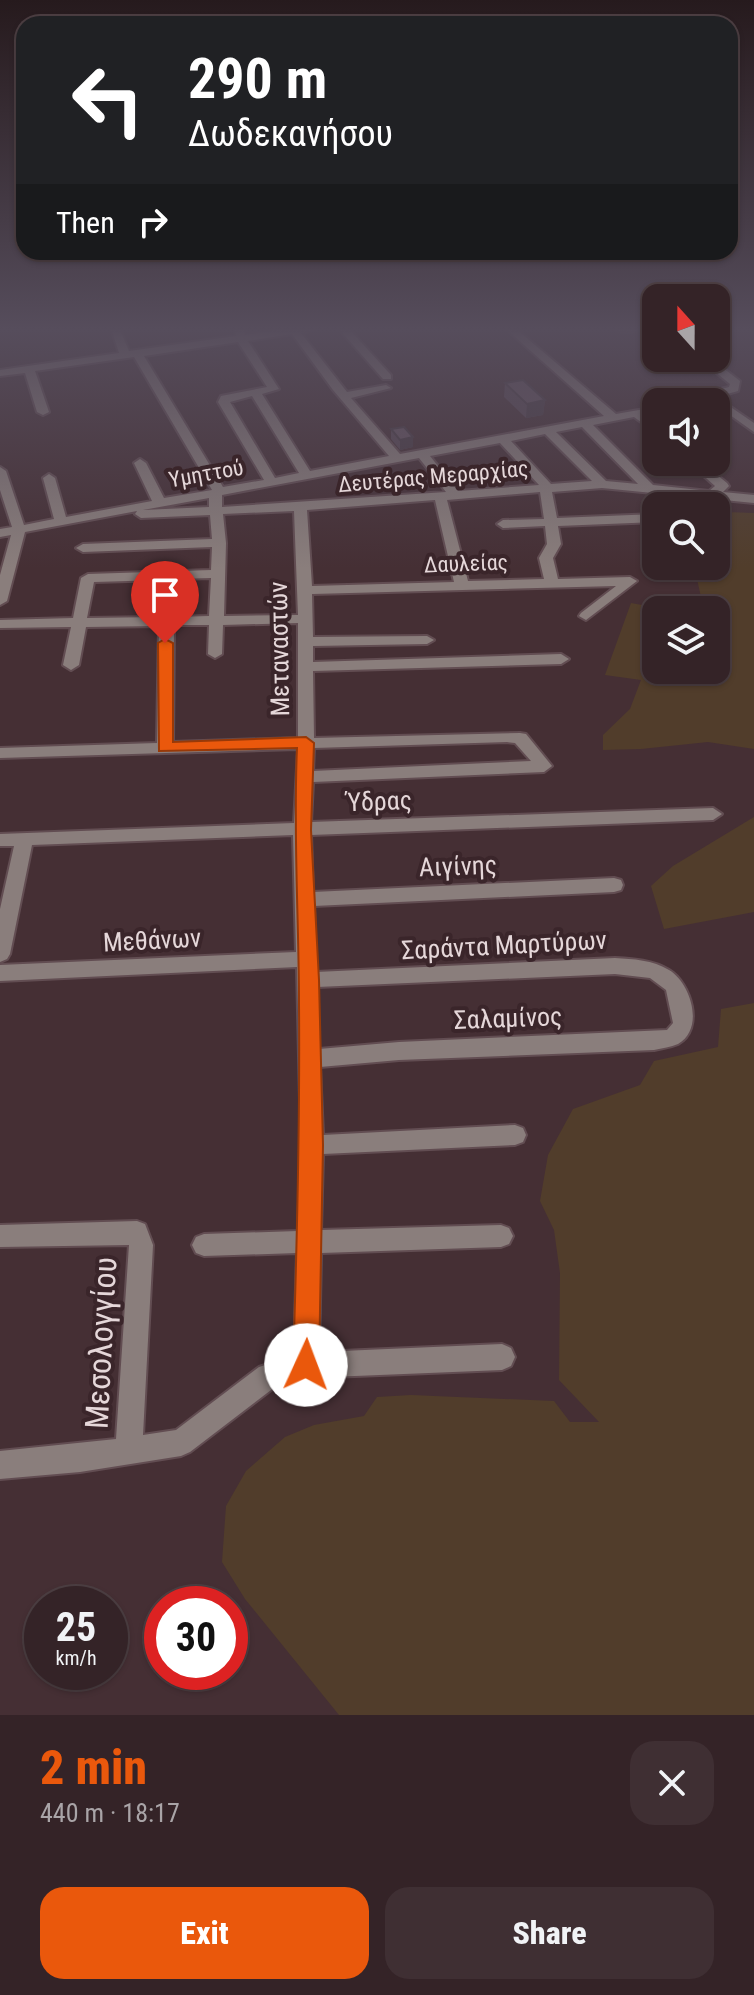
<!DOCTYPE html>
<meta charset="utf-8">
<style>
:root{--surface:#342327;--page:#3f2f33;--text:#f1f3f6;--muted:#a9a4a7;--line:#4e4044;--accent:#ea580c}
body{margin:0;font-family:"Roboto Condensed",sans-serif;background:var(--page);color:var(--text);height:100vh;display:flex;flex-direction:column;font-size:30px;white-space:nowrap}
*{box-sizing:border-box;margin:0}
p{font-size:26px;color:var(--muted)}
.icon{flex:none;width:44px;height:44px;fill:none;stroke:currentColor;stroke-width:2;stroke-linecap:round;stroke-linejoin:round}
.map{position:relative;height:1715px;overflow:hidden}
.panel{display:flex;flex-direction:column;background:var(--surface);flex:1}
.panel>*{flex:none}
.top-card{position:absolute;left:16px;top:16px;width:722px;height:244px;border-radius:24px;box-shadow:0 2px 6px #0004,0 0 0 2px var(--line);background:#202124;color:#fff;overflow:hidden}
.needle{width:52px;rotate:339deg}
.fabs{position:absolute;left:642px;top:284px;display:grid;gap:16px}
.fabs a{display:grid;place-items:center;width:88px;height:88px;border-radius:16px;background:var(--surface);box-shadow:0 2px 6px #0004,0 0 0 2px var(--line);font-size:40px}
.speed{position:absolute;left:24px;top:1586px;display:flex;gap:16px;font-size:40px;font-weight:700;text-align:center}
.speed>*{display:grid;place-content:center;width:104px;height:104px;border-radius:50%;background:var(--surface);box-shadow:0 2px 6px #0004,0 0 0 2px var(--line);line-height:1}
.speed small{font-size:20px;font-weight:400}
.speed .limit{border:12px solid #d22;background:#fff;color:#111}
.pin{position:absolute;display:grid;place-items:center;width:68px;height:68px;color:#fff;margin:-82px -34px;border-radius:50% 50% 50% 0;rotate:-45deg;box-shadow:0 0 8px #0007}
.pin .icon{rotate:45deg}
.me{position:absolute;width:88px;margin:-44px;rotate:2deg;stroke-linejoin:round;filter:drop-shadow(0 0 6px #0008)}
.turn{display:flex;align-items:center;gap:28px;height:168px;padding:0 40px;font-size:36px}
.turn .icon{width:104px;height:104px;stroke-width:2.5}
.turn b{display:block;font-size:56px;line-height:68px}
.then{display:flex;align-items:center;height:76px;padding:0 40px;background:#0003;gap:16px;font-size:30px}
.round{display:grid;place-items:center;flex:none;width:84px;height:84px;border-radius:24px;background:var(--page)}
.summary{display:flex;align-items:center;justify-content:space-between;height:136px;padding:0 40px}
h1{font-size:48px;font-weight:800;line-height:60px;color:var(--accent)}
.action{display:flex;gap:16px;margin-top:auto;padding:16px 40px}
.action a{flex:1;height:92px;border-radius:24px;background:var(--accent);color:#fff;font-size:32px;font-weight:800;line-height:92px;text-align:center}
.action a+a{background:var(--page);color:var(--text)}
.map>svg:first-child{display:block}
.green{fill:#513d2b;fill-rule:evenodd}
.lines{fill:none;stroke-linecap:round;stroke-linejoin:round}
.minor-casing{stroke:#624d52;stroke-width:4}
.minor{fill:#8a7e7c;fill-rule:evenodd}
.wall{fill:#574753}
.shaded-wall{fill:#473a43}
.building{fill:#655360;stroke:#473a43;stroke-width:2}
.route{fill:#ea580c;stroke:#983908;stroke-width:2}
.labels{text-anchor:middle;stroke-width:8;stroke-linejoin:round;paint-order:stroke}
.far-street-label{font-size:22px;fill:#e5d7d9;stroke:#3a252a}
.street-label{font-size:26px;fill:#e5d7d9;stroke:#3a252a}
.near-street-label{font-size:32px;fill:#e5d7d9;stroke:#3a252a}
</style>
<div class="map">
<svg width="754" height="1715" viewBox="0 0 754 1715">
<rect width="100%" height="100%" fill="#452f34"/>
<g class="green">
<path d="M727 512 754 513V749L708 742 641 749 603 750V735L630 709 641 680 605 675 631 603 664 609 703 606 695 570 698 566H716V535ZM656 610H716V670H656Z"/>
<path d="M754 817V912L664 929 651 886 673 866Z"/>
<path d="M754 1003V1715H339L245 1599 222 1562 226 1506 246 1471 285 1437 314 1425 364 1416 377 1397 411 1395 554 1401 570 1422H599L559 1380 560 1273 554 1230 540 1201 548 1155 573 1109 640 1085 654 1061 718 1047 721 1009Z"/>
</g>
<g class="lines">
<defs>
<g id="minor">
<path d="M111 328H119L129 351 236 336 235 328H243L245 335 292 328H319L301 333 347 392 386 385 391 388 351 398 400 454 604 416 505 328H515L616 414 656 407V413L646 415 656 424V433L634 417 593 425 653 485 709 491 715 486 688 462H701L727 483 729 486 723 492 754 495V503L602 488 552 492 557 518 656 514V522L558 526 561 544 553 558 558 579 630 577 637 581 586 620 579 616 581 613 616 586 312 594 313 637 427 636 434 640 427 644 313 646V662L561 654 569 659 561 664 313 671 314 738 520 733 526 734 552 766 544 772 313 782 311 822 713 808 722 814 713 820 311 835 313 892 614 878 621 880 623 885 621 890 614 892 314 906 316 972 615 958C633 959 653 960 669 970 691 983 705 1029 678 1044 671 1047 662 1048 654 1050L399 1060 320 1067 323 1135 515 1125 523 1128 526 1135 523 1142 515 1145 323 1154 321 1230 501 1225 509 1228 513 1236 509 1244 501 1247 321 1253 319 1352 502 1344 511 1348 515 1357 511 1366 502 1370 306 1378 275 1387 190 1452 181 1456 80 1472 0 1479V1451L116 1439 129 1245 0 1247V1225L137 1221 145 1224 153 1245 143 1435 176 1430 259 1367 294 1356 297 1253 204 1256 196 1253 192 1245 196 1237 204 1234 298 1231 301 1145 297 967 0 981V965L296 952 293 835 32 845 10 954 7 959 0 962V909L14 846H0V834L294 823 298 749 0 758V748L157 743 159 626 86 627 79 665 71 670 63 665 71 627 0 628V620L73 618 81 578 88 574 211 570 212 547 83 552 76 548 83 544 212 539 210 515 141 518 135 514 137 511 25 532 7 601 0 605V575L11 535 0 537V529L12 527 0 490V467L6 471 24 525 54 519 43 478 49 474 55 478 66 517 152 501 134 463 140 459 146 463 164 498 212 490 134 357 35 371 49 412 43 415 37 412 25 373 0 376V370L119 353ZM292 334 333 390 389 456 310 471 262 394 279 389 248 341ZM238 342 267 387 221 396 218 402 264 480 223 487 144 356ZM252 396 299 473 275 478 230 402ZM582 427 638 484 606 481 556 432ZM545 434 592 481 551 484 511 441ZM500 443 539 485 458 491 430 456ZM419 458 446 492 222 507V495ZM540 492 544 519 503 520 497 524 503 528 545 526 547 544 539 558 544 579 468 581 447 500ZM209 498V507L143 510ZM435 500 454 582 312 586 307 510ZM294 511 298 615 224 616 226 543 223 514ZM211 578 209 616 174 617 177 579ZM163 580 160 617 87 618 94 582ZM298 623V738L173 742 174 625H209L208 654 215 658 222 654 223 625ZM507 742 515 743 531 761 313 771 314 748ZM615 974 650 978 666 990 673 1023 667 1030 399 1042 319 1049 317 987Z"/>
<path d="M338 328H348L391 375V379H383Z"/>
<path d="M612 328H642C635 333 619 333 612 328Z"/>
<path d="M698 358H710L740 381 738 391 716 397 754 423V432L716 405V402H708L706 393 729 387 730 384Z"/>
</g>
</defs>
<use href="#minor" class="minor-casing"/>
<use href="#minor" class="minor"/>
</g>
<g class="wall">
<path d="M505 383 545 400 543 415 526 418 504 397Z"/>
<path d="M391 429 413 437V447L400 450 391 439Z"/>
</g>
<g class="shaded-wall">
<path d="M545 400 543 415 526 418 527 404Z"/>
<path d="M413 437V447L400 450V440Z"/>
</g>
<g class="building">
<path d="M523 380 545 400 527 404 505 383Z"/>
<path d="M404 427 413 437 400 440 391 429Z"/>
</g>
<linearGradient id="sky" x2="0" y2="1"><stop stop-color="#261a1d"/><stop offset="0.58" stop-color="#564d5c"/><stop offset="1" stop-color="#564d5c" stop-opacity="0"/></linearGradient>
<rect width="754" height="568" fill="url(#sky)"/>
<path class="route" d="M165 639 173 643V742L306 737 314 743 311 830 319 980 323 1145 319 1365 315 1375 306 1378 296 1375 293 1365C297 1245 300 1125 299 1005 299 918 293 836 297 748L159 751 158 643Z"/>
<g class="labels">
<g class="far-street-label">
<text transform="translate(206 473) rotate(-10)" y="8">Υμηττού</text>
<text transform="translate(433 476) rotate(-5)" y="8">Δευτέρας Μεραρχίας</text>
<text transform="translate(466 563) rotate(-2)" y="8">Δαυλείας</text>
</g>
<g class="street-label">
<text transform="translate(279 649) rotate(-91)" y="9">Μεταναστών</text>
<text transform="translate(379 801) rotate(-2)" y="9">Ύδρας</text>
<text transform="translate(458 866) rotate(-2)" y="9">Αιγίνης</text>
<text transform="translate(152 940) rotate(-3)" y="9">Μεθάνων</text>
<text transform="translate(504 945) rotate(-3)" y="9">Σαράντα Μαρτύρων</text>
<text transform="translate(508 1018) rotate(-2)" y="9">Σαλαμίνος</text>
</g>
<g class="near-street-label">
<text transform="translate(101 1343) rotate(-87)" y="11">Μεσολογγίου</text>
</g>
</g>
</svg>
<div class="fabs">
<a><svg class="needle" viewBox="-14 -14 28 28"><path d="M0-13l5 13h-10z" fill="#e53935"/><path d="M0 13l5-13h-10z" fill="#a9a4a7"/></svg></a>
<a><svg class="icon" aria-label="sound" viewBox="0 0 24 24"><path d="M4 9h4l5-4v14l-5-4H4zM17 9q2 3 0 6"/></svg></a>
<a><svg class="icon" aria-label="search" viewBox="0 0 24 24"><circle cx="10" cy="10" r="6"/><path d="M15 15l6 6"/></svg></a>
<a><svg class="icon" aria-label="layers" viewBox="0 0 24 24"><path d="M12 4l9 5-9 5-9-5zM3 14l9 5 9-5"/></svg></a>
</div>
<div class="speed"><div>25<small>km/h</small></div><div class="limit">30</div></div>
<div class="pin" style="left:165px;top:643px;background:#d93025"><svg class="icon" aria-label="arrive" viewBox="0 0 24 24"><path d="M6 21V4h12l-3 4 3 4H6"/></svg></div>
<svg class="me" style="left:306px;top:1365px" viewBox="-20 -20 40 40"><circle r="19" fill="#fff"/><path d="M0-13L10 11 0 6-10 11z" fill="#ea580c"/></svg>
<div class="top-card">
<div class="turn"><svg class="icon" aria-label="left" viewBox="0 0 24 24"><path d="M17 20v-9H6M10 6l-5 5 5 5"/></svg><div><b>290 m</b>Δωδεκανήσου</div></div>
<div class="then">Then<svg class="icon" aria-label="right" viewBox="0 0 24 24"><path d="M7 20v-9h11M14 6l5 5-5 5"/></svg></div>
</div>
</div>
<section class="panel">
<div class="summary"><div><h1>2 min</h1><p>440 m · 18:17</p></div><a class="round"><svg class="icon" aria-label="close" viewBox="0 0 24 24"><path d="M6 6l12 12M18 6L6 18"/></svg></a></div>
<div class="action"><a>Exit</a><a>Share</a></div>
</section>
